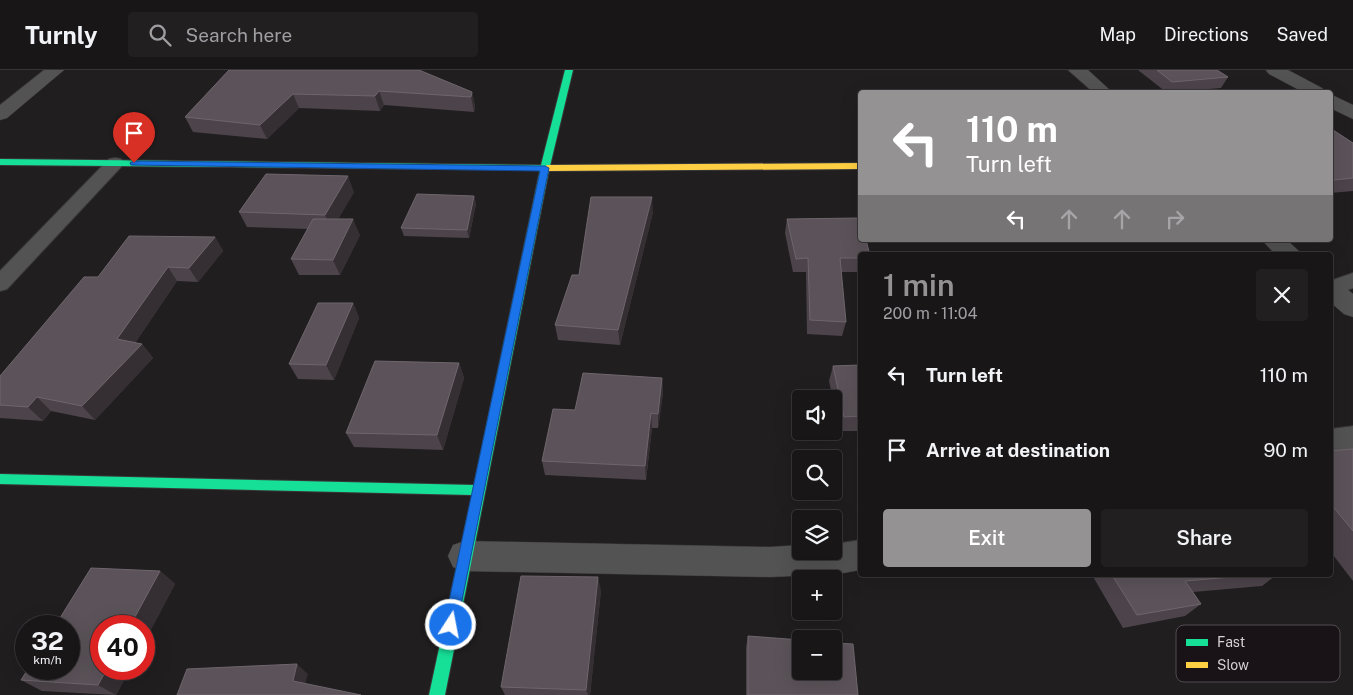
<!DOCTYPE html>
<meta charset="utf-8">
<style>
:root{--surface:#191618;--page:#221f21;--text:#f1f3f6;--muted:#9f9fa2;--line:#373537;--accent:#959294}
body{margin:0;font-family:"Public Sans",sans-serif;background:var(--page);color:var(--text);height:100vh;display:flex;flex-direction:column;font-size:19px;white-space:nowrap}
*{box-sizing:border-box;margin:0}
p{font-size:16px;color:var(--muted)}
.icon{flex:none;width:28px;height:28px;fill:none;stroke:currentColor;stroke-width:2;stroke-linecap:round;stroke-linejoin:round}
.map{position:relative;flex:1;overflow:hidden}
.sheet{position:absolute;left:858px;top:182px;width:475px;height:325px;display:flex;flex-direction:column;background:var(--surface);border-radius:5px;box-shadow:0 5px 20px #0002,0 0 0 1px var(--line)}
.sheet>*{flex:none}
.hud{position:absolute;left:858px;top:20px;width:475px;height:152px;border-radius:5px;box-shadow:0 5px 20px #0002,0 0 0 1px var(--line);background:#959294;color:#fff;overflow:hidden}
.fabs{position:absolute;left:792px;top:320px;display:grid;gap:10px}
.fabs a{display:grid;place-items:center;width:50px;height:50px;border-radius:5px;background:var(--surface);box-shadow:0 5px 20px #0002,0 0 0 1px var(--line);font-size:25px}
.speed{position:absolute;left:15px;top:545px;display:flex;gap:10px;font-size:25px;font-weight:700;text-align:center}
.speed>*{display:grid;place-content:center;width:65px;height:65px;border-radius:50%;background:var(--surface);box-shadow:0 5px 20px #0002,0 0 0 1px var(--line);line-height:1}
.speed small{font-size:12px;font-weight:400}
.speed .limit{border:8px solid #d22;background:#fff;color:#111}
.pin{position:absolute;display:grid;place-items:center;width:42px;height:42px;color:#fff;margin:-51px -21px;border-radius:50% 50% 50% 0;rotate:-45deg;box-shadow:0 0 5px #0007}
.pin .icon{rotate:45deg}
.me{position:absolute;width:55px;margin:-28px;rotate:11deg;stroke-linejoin:round;filter:drop-shadow(0 0 4px #0008)}
.turn{display:flex;align-items:center;gap:18px;height:105px;padding:0 25px;font-size:22px}
.turn .icon{width:65px;height:65px;stroke-width:2.5}
.turn b{display:block;font-size:35px;line-height:42px}
.lanes{display:flex;align-items:center;height:48px;padding:0 25px;background:#0003;justify-content:center;gap:25px;direction:ltr}
.lanes .off{opacity:.35}
.round{display:grid;place-items:center;flex:none;width:52px;height:52px;border-radius:5px;background:var(--page)}
.summary{display:flex;align-items:center;justify-content:space-between;height:85px;padding:0 25px}
h1{font-size:30px;font-weight:600;line-height:38px;color:var(--accent)}
.cta{display:flex;gap:10px;margin-top:auto;padding:10px 25px}
.cta a{flex:1;height:58px;border-radius:5px;background:var(--accent);color:#fff;font-size:20px;font-weight:600;line-height:58px;text-align:center}
.cta a+a{background:var(--page);color:var(--text)}
ul{padding:0;list-style:none}
li{display:flex;align-items:center;gap:15px;height:75px;padding:0 25px}
li div{flex:1}
li b{display:block;font-size:19px}
li em{font-style:normal}
header{display:flex;align-items:center;gap:30px;box-sizing:border-box;height:70px;padding:0 25px;background:var(--surface);border-bottom:1px solid var(--line)}
header strong{font-size:24px}
nav{display:flex;gap:28px;margin-inline-start:auto;font-size:18px}
.search{width:350px;height:45px;background:var(--page);display:flex;align-items:center;gap:12px;box-sizing:border-box;padding:0 18px;border-radius:5px;color:var(--muted);font-size:19px}
.map>svg:first-child{display:block}
.lines{fill:none;stroke-linecap:round;stroke-linejoin:round}
.lane-casing{stroke:#393839;stroke-width:2}
.street-casing{stroke:#393839;stroke-width:1}
.fast-casing{stroke:#393839;stroke-width:2}
.slow-casing{stroke:#393839;stroke-width:2}
.lane{fill:#545354;fill-rule:evenodd}
.street{fill:#545354;fill-rule:evenodd}
.fast{fill:#16e098;fill-rule:evenodd}
.slow{fill:#ffcf43;fill-rule:evenodd}
.wall{fill:#4c444a}
.shaded-wall{fill:#352e33}
.building{fill:#5b5359;stroke:#6e666c}
.route{fill:#1a73e8;stroke:#114b97}
.key{fill:#191318;stroke:#514c50;stroke-width:1}
.key-label{font-size:14px;fill:#d4d0d3}
</style>
<header>
<strong>Turnly</strong>
<div class="search"><svg class="icon" aria-label="search" viewBox="0 0 24 24"><circle cx="10" cy="10" r="6"/><path d="M15 15l6 6"/></svg>Search here</div>
<nav><a>Map</a><a>Directions</a><a>Saved</a></nav>
</header>
<div class="map">
<svg width="1353" height="625" viewBox="0 0 1353 625">
<rect width="100%" height="100%" fill="#211e20"/>
<g class="lines">
<defs>
<g id="lane">
<path d="M115 88 121 89 124 93 121 97 7 219 0 221V201L109 89Z"/>
<path d="M1353 203V218L1330 226V211Z"/>
</g>
<g id="street">
<path d="M44 0H64L7 48 0 50V35Z"/>
<path d="M1068 0H1088L1112 22H1093Z"/>
<path d="M1266 0H1288L1322 18 1325 22H1303L1269 4Z"/>
<path d="M1330 24 1353 35V49L1330 38Z"/>
<path d="M1262 170H1287L1303 185H1276Z"/>
<path d="M1330 210 1339 212 1353 224V247L1344 244 1330 232Z"/>
<path d="M1353 356V380L1330 383V359Z"/>
<path d="M860 470V500L838 504 770 507 465 501 453 497 448 486 453 475 465 471 770 477 801 475V481H834V474Z"/>
</g>
<path id="fast" d="M565 0H573L550 96 551 98 549 100 445 625H429L472 425 0 414V404L474 415 540 100 0 95V89L541 95Z"/>
<path id="slow" d="M860 93V99L547 101 543 98 547 95Z"/>
</defs>
<use href="#lane" class="lane-casing"/>
<use href="#street" class="street-casing"/>
<use href="#fast" class="fast-casing"/>
<use href="#slow" class="slow-casing"/>
<use href="#lane" class="lane"/>
<use href="#street" class="street"/>
<use href="#fast" class="fast"/>
<use href="#slow" class="slow"/>
</g>
<g class="wall">
<path d="M229 0 472 22 475 37 474 42 384 35 380 41 299 38 267 69 193 62 185 47Z"/>
<path d="M1138 0H1217L1228 7 1221 18 1174 22H1166Z"/>
<path d="M1330 58 1353 73V121L1330 123Z"/>
<path d="M354 122 338 149 360 165 340 205H299L291 189 308 159 247 157 239 142Z"/>
<path d="M474 126 476 134 469 168 404 166 401 158Z"/>
<path d="M653 142 620 275 558 270 555 255 579 205Z"/>
<path d="M787 149 860 185V202H841L846 252 842 266 807 264 806 202H793L785 163Z"/>
<path d="M215 167 223 181 198 212 177 211 135 273 142 274 153 288 95 350 51 341 43 351 0 348V306L98 207Z"/>
<path d="M353 233 359 248 334 310 298 309 289 294Z"/>
<path d="M459 293 464 308 443 380 354 377 346 363Z"/>
<path d="M860 295V361H840L829 311 833 296Z"/>
<path d="M662 308 663 323 658 358H652L646 410 545 405 542 391 575 340Z"/>
<path d="M1353 379V511L1330 481V381Z"/>
<path d="M160 501 175 514 116 625 42 621 21 610Z"/>
<path d="M1092 505H1276L1262 516 1193 522 1201 534 1185 546 1123 558Z"/>
<path d="M601 520 590 625H505L501 617Z"/>
<path d="M748 566 858 625H746V578Z"/>
</g>
<g class="shaded-wall">
<path d="M379 21 384 35 380 41 375 26Z"/>
<path d="M472 22 475 37 474 42 471 27Z"/>
<path d="M293 24 299 38 267 69 260 55Z"/>
<path d="M348 106 354 122 332 160 325 145Z"/>
<path d="M474 126 476 134 469 168 467 160Z"/>
<path d="M652 127 653 142 620 275 618 260Z"/>
<path d="M353 149 360 165 340 205 333 190Z"/>
<path d="M215 167 223 181 198 212 189 198Z"/>
<path d="M168 197 177 211 128 283 117 269Z"/>
<path d="M353 233 359 248 334 310 326 295Z"/>
<path d="M142 274 153 288 95 350 82 336Z"/>
<path d="M459 293 464 308 443 380 437 365Z"/>
<path d="M662 308 663 323 658 358V344Z"/>
<path d="M37 327 51 341 43 351 28 337Z"/>
<path d="M651 343 652 358 646 410 645 396Z"/>
<path d="M160 501 175 514 144 573V556H130Z"/>
<path d="M598 507 601 520 590 625H588L586 620Z"/>
<path d="M297 594 308 604 303 620 293 611Z"/>
<path d="M107 599H130L116 625 98 615Z"/>
</g>
<g class="building">
<path d="M229 0H419L472 22 471 27 379 21 375 26 293 24 260 55 185 47Z"/>
<path d="M1157 0H1217L1228 7 1172 12Z"/>
<path d="M1330 58 1353 73V108L1334 110 1330 107Z"/>
<path d="M266 104 348 106 325 145 239 142Z"/>
<path d="M417 124 474 126 467 160 401 158Z"/>
<path d="M591 127H652L618 260 555 255 572 205H579Z"/>
<path d="M859 148 860 152V170H866L870 185H860V188H840L846 252 810 250 808 188 796 189 787 149Z"/>
<path d="M313 149H353L333 190 291 189Z"/>
<path d="M129 166 215 167 189 198 168 197 117 269 142 274 82 336 37 327 28 337 0 335V306L84 207H98Z"/>
<path d="M318 233H353L326 295 289 294Z"/>
<path d="M375 291 459 293 437 365 346 363Z"/>
<path d="M860 295V346L844 347 833 296Z"/>
<path d="M583 303 662 308 658 344 651 343 645 396 542 391 553 339 575 340Z"/>
<path d="M1353 379V461L1330 433V381Z"/>
<path d="M91 498 160 501 130 556H101V599H107L98 615 21 610 28 599H69V556H55Z"/>
<path d="M1112 505H1255L1185 511 1201 534 1137 545Z"/>
<path d="M521 506 598 507 586 620 501 617Z"/>
<path d="M748 566 801 570V601H834V573L853 574 858 625H748Z"/>
<path d="M297 594 293 611 361 625H177L187 599Z"/>
</g>
<path class="route" d="M134 91 545 96 549 98 456 560 451 562 446 560 444 555 540 101 131 95 130 93Z"/>
<rect x="1176" y="555" width="164" height="57" rx="8" class="key"/>
<rect x="1186" y="569" width="22" height="7" fill="#16e098"/>
<rect x="1186" y="592" width="22" height="6" fill="#ffcf43"/>
<g class="key-label">
<text x="1217" y="577">Fast</text>
<text x="1217" y="600">Slow</text>
</g>
</svg>
<div class="fabs">
<a><svg class="icon" aria-label="sound" viewBox="0 0 24 24"><path d="M4 9h4l5-4v14l-5-4H4zM17 9q2 3 0 6"/></svg></a>
<a><svg class="icon" aria-label="search" viewBox="0 0 24 24"><circle cx="10" cy="10" r="6"/><path d="M15 15l6 6"/></svg></a>
<a><svg class="icon" aria-label="layers" viewBox="0 0 24 24"><path d="M12 4l9 5-9 5-9-5zM3 14l9 5 9-5"/></svg></a>
<a>+</a>
<a>−</a>
</div>
<div class="speed"><div>32<small>km/h</small></div><div class="limit">40</div></div>
<div class="pin" style="left:134px;top:93px;background:#d93025"><svg class="icon" aria-label="arrive" viewBox="0 0 24 24"><path d="M6 21V4h12l-3 4 3 4H6"/></svg></div>
<svg class="me" style="left:451px;top:555px" viewBox="-20 -20 40 40"><circle r="17" fill="#1a73e8" stroke="#fff" stroke-width="3"/><path d="M0-11L8 9 0 5-8 9z" fill="#fff"/></svg>
<div class="hud">
<div class="turn"><svg class="icon" aria-label="left" viewBox="0 0 24 24"><path d="M17 20v-9H6M10 6l-5 5 5 5"/></svg><div><b>110 m</b>Turn left</div></div>
<div class="lanes"><svg class="icon" aria-label="left" viewBox="0 0 24 24"><path d="M17 20v-9H6M10 6l-5 5 5 5"/></svg><svg class="icon off" aria-label="ahead" viewBox="0 0 24 24"><path d="M12 20V5M6 11l6-6 6 6"/></svg><svg class="icon off" aria-label="ahead" viewBox="0 0 24 24"><path d="M12 20V5M6 11l6-6 6 6"/></svg><svg class="icon off" aria-label="right" viewBox="0 0 24 24"><path d="M7 20v-9h11M14 6l5 5-5 5"/></svg></div>
</div>
<section class="sheet">
<div class="summary"><div><h1>1 min</h1><p>200 m · 11:04</p></div><a class="round"><svg class="icon" aria-label="close" viewBox="0 0 24 24"><path d="M6 6l12 12M18 6L6 18"/></svg></a></div>
<ul>
<li><svg class="icon" aria-label="left" viewBox="0 0 24 24"><path d="M17 20v-9H6M10 6l-5 5 5 5"/></svg><div><b>Turn left</b></div><em>110 m</em></li>
<li><svg class="icon" aria-label="arrive" viewBox="0 0 24 24"><path d="M6 21V4h12l-3 4 3 4H6"/></svg><div><b>Arrive at destination</b></div><em>90 m</em></li>
</ul>
<div class="cta"><a>Exit</a><a>Share</a></div>
</section>
</div>
